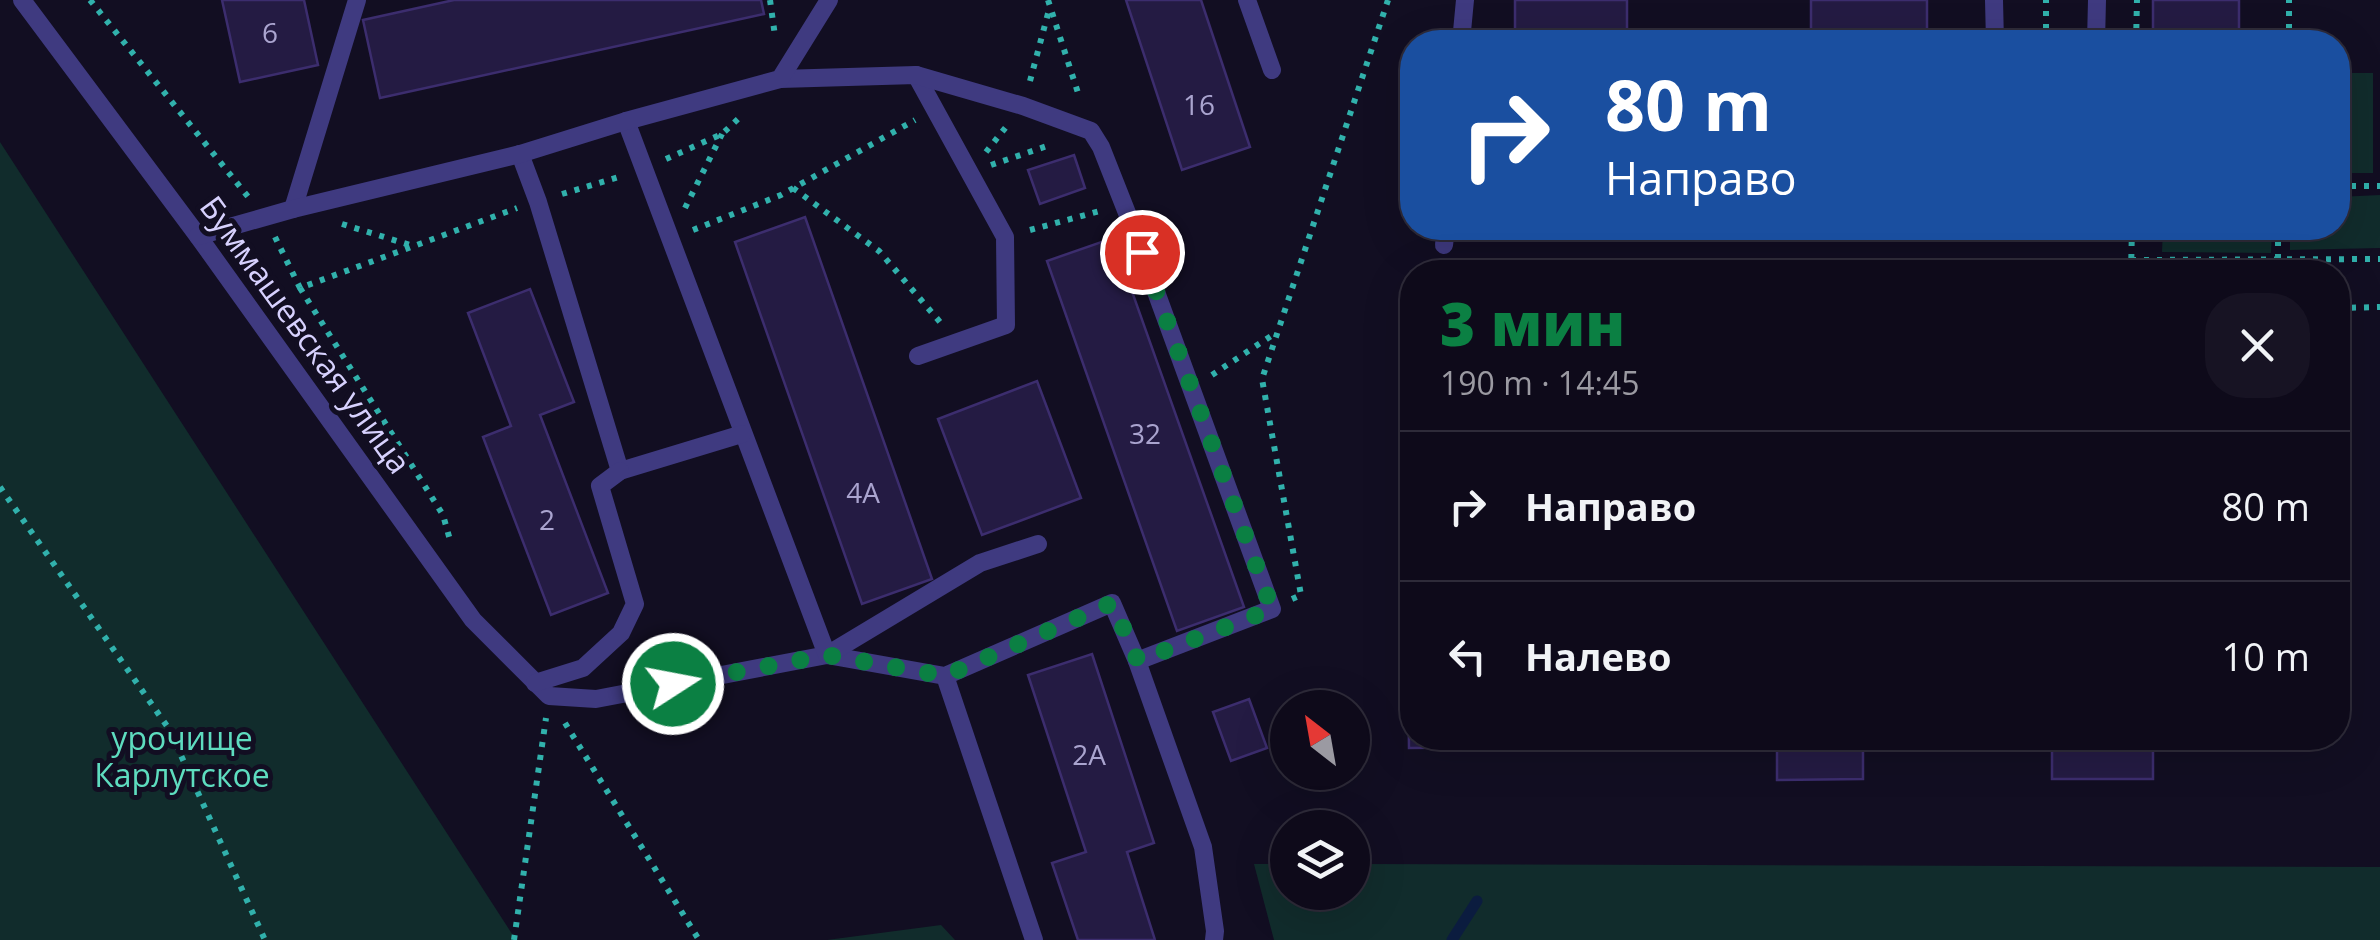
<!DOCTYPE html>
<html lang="ru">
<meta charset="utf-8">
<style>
:root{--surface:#0e0a1a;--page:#171323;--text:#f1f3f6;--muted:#9b9aa2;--line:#2e2b39;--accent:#0b8043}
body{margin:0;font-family:"Open Sans",sans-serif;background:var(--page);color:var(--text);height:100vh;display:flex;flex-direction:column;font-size:38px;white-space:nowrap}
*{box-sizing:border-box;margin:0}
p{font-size:32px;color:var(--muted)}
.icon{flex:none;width:55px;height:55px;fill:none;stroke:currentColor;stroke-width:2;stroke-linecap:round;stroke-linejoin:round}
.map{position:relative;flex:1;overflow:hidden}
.panel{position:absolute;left:1400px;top:260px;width:950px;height:490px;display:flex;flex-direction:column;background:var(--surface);border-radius:40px;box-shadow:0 10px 40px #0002,0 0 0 2px var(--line)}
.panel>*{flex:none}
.hud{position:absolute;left:1400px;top:30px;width:950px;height:210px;border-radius:40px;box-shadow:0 10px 40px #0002,0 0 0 2px var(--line);background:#1a4fa0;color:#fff;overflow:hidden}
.needle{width:65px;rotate:329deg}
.controls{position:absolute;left:1270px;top:690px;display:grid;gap:20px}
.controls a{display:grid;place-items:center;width:100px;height:100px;border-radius:50%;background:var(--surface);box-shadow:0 10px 40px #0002,0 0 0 2px var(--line);font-size:50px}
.pin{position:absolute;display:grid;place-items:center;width:85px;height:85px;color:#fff;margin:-42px;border:5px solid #fff;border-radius:50%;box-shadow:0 2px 10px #0007}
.me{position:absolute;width:110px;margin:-55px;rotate:79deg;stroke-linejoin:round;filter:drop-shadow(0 0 8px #0008)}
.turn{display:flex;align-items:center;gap:35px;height:210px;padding:0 40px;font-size:45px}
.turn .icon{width:130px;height:130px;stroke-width:2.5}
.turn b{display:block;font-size:70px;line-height:85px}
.round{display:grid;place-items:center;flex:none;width:105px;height:105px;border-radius:40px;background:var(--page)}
.summary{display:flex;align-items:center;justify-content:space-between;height:170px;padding:0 40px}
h1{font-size:60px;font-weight:800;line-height:75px;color:var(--accent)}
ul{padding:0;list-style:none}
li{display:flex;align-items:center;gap:30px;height:150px;padding:0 40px;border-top:2px solid var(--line)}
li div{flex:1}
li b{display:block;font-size:38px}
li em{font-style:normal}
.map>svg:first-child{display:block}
.green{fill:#112c2c}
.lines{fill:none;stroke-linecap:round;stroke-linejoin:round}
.stream{stroke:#0b1c3f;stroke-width:11}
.building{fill:#241b43;stroke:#3c2d6e;stroke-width:2.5}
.path{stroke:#31b1ac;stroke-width:6;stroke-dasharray:5 8;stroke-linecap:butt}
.service{stroke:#3f3a80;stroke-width:18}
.route{stroke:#0b8043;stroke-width:18;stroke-dasharray:0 32.4}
.labels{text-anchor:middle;stroke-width:10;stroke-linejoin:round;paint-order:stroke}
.number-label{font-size:28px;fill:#aaa4cf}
.street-label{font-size:32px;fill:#d7d1fe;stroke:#120e22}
.park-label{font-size:32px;fill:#5edcbf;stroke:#120e22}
</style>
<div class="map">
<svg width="2380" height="940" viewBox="0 0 2380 940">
<rect width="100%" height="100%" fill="#120e22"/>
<g class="green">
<rect x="2338" y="73" width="35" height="100"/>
<path d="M0 142 516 940H0Z"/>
<path d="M2380 195V248L2290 250V228H2338V197Z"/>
<path d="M2163 228H2272L2271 253 2162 252Z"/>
<path d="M1254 864H1287L1288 892H1352L1353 864 2380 867V940H1274Z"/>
<path d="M941 925 955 940H827Z"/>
</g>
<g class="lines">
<path class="stream" d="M1452 940 1477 901"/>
</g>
<g class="building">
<path d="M222 0H304L318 65 240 82Z"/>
<path d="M454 0H761L764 14 380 98 363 20Z"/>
<path d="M1126 0H1201L1250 147 1182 170Z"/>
<rect x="1515" y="0" width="112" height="42"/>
<rect x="1811" y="0" width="116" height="42"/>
<rect x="2153" y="0" width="86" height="42"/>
<path d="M1074 155 1085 188 1040 204 1028 170Z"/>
<path d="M805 217 932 579 862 604 735 242Z"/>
<path d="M1113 238 1244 607 1177 631 1047 261Z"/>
<path d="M530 289 574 402 540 415 608 593 551 615 483 437 511 426 468 313Z"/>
<path d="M1037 381 1081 498 982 535 938 419Z"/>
<path d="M1407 569H1412V738H1519V747L1409 748Z"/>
<path d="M1092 654 1154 843 1127 852 1155 940H1078L1052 863 1086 852 1028 675Z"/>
<path d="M1249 699 1267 748 1231 761 1213 712Z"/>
<path d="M1777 738H1863V779L1777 780Z"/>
<rect x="2052" y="738" width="101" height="41"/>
</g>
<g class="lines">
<g class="path">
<path d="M90 0 249 198"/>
<path d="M770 0 775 36"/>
<path d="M1048 0 1080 99"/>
<path d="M2046 42V0"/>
<path d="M2136 42 2137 0"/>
<path d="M2289 42V0"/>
<path d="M1030 81 1050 6"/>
<path d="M986 152 1006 127"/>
<path d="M666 159 722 134 738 119"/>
<path d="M991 165 1050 145"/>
<path d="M2338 186H2380"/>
<path d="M793 188 879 251 940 322"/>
<path d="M562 194 622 176"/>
<path d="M685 208 722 134"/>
<path d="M342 224 410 245"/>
<path d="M693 230 781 195 915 120"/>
<path d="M1030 230 1100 211"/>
<path d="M275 237 300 288 517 208"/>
<path d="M2278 259V228"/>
<path d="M2131 260 2380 259"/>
<path d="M2284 260V272"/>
<path d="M2131 272 2132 228"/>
<path d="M300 288 443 515 450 540"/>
<path d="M2338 308 2380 307"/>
<path d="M1212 375 1277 332"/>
<path d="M0 487 169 729 265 940"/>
<path d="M1292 599 1301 595 1262 379 1388 0"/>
<path d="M565 723 699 940"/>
<path d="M514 940 546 718"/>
</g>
<g class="service">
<path d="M22 0 198 236 473 620 549 696 596 699 827 655 945 676 1112 603 1137 661 1203 847 1215 931 1214 940"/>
<path d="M1247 0 1272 70"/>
<path d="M1994 0 1995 42"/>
<path d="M1461 42 1465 0"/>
<path d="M2096 42 2097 0"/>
<path d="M916 75 1005 237 1006 325 918 356"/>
<path d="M780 79 916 75 1023 106 1091 131 1101 147 1129 218 1272 609 1137 661"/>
<path d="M626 121 827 655 980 563 1038 544"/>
<path d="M520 154 538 202 620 471 742 434"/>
<path d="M293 209 357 0"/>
<path d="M198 236 293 209 520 154 626 121 780 79 829 0"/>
<path d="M1444 245 1446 228"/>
<path d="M945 676 1034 940"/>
<path d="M535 683 583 668 621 633 635 604 600 486 620 471"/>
</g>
</g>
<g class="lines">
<path class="route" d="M673 684 827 655 945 676 1112 603 1138 661 1272 609 1142 252"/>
</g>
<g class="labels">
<g class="number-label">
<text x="270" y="43">6</text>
<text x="1199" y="115">16</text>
<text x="1145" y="444">32</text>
<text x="863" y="503">4А</text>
<text x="547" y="530">2</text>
<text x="1089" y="765">2А</text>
</g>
<g class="street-label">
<text transform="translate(305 335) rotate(54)" y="11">Буммашевская улица</text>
</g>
<g class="park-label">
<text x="182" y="750">урочище<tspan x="182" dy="37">Карлутское</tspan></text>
</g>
</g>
</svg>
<div class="controls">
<a><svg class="needle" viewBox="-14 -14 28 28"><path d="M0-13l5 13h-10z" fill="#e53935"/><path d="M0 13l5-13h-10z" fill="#9b9aa2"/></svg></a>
<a><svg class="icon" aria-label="layers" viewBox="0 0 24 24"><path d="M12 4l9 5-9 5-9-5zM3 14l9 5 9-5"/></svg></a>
</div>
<div class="pin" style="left:1142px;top:252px;background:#d93025"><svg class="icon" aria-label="arrive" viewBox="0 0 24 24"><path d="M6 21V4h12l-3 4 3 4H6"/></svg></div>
<svg class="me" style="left:673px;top:684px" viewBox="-20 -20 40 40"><circle r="17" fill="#0b8043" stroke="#fff" stroke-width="3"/><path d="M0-11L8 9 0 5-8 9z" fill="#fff"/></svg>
<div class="hud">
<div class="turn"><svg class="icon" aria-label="right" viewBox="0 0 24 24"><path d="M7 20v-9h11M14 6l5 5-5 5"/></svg><div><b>80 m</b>Направо</div></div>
</div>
<section class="panel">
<div class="summary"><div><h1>3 мин</h1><p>190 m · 14:45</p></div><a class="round"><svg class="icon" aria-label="close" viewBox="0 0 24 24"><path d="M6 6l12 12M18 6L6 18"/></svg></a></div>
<ul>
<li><svg class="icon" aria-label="right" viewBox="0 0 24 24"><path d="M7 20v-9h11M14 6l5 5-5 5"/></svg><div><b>Направо</b></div><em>80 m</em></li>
<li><svg class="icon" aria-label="left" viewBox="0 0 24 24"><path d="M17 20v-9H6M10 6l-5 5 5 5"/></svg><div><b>Налево</b></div><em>10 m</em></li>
</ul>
</section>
</div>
